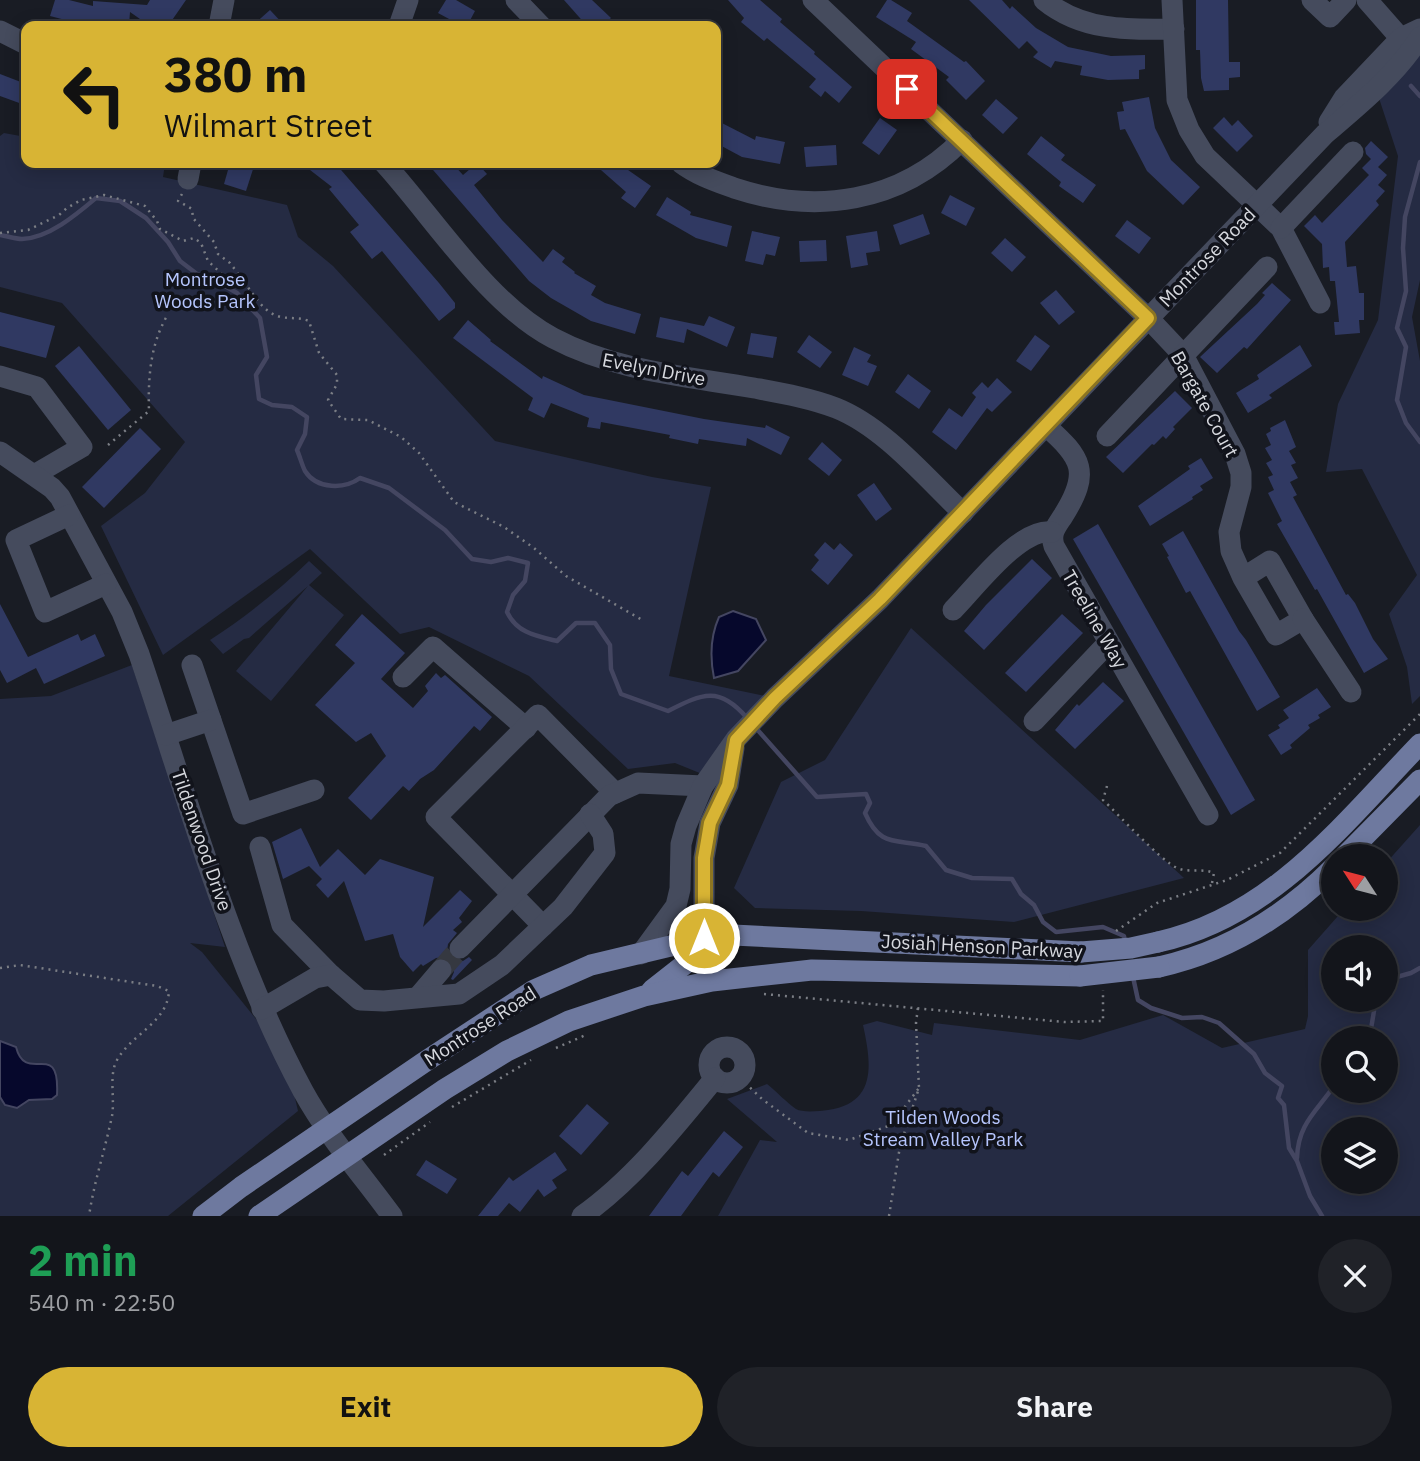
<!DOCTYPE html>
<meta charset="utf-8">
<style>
:root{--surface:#13151b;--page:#202228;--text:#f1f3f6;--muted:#9d9fa3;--line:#32343a;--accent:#d8b434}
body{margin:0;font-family:"IBM Plex Sans",sans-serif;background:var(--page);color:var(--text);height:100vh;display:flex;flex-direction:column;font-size:26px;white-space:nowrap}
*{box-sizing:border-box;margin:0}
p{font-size:23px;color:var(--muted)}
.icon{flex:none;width:38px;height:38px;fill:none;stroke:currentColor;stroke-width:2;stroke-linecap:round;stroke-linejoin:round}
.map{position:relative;height:1216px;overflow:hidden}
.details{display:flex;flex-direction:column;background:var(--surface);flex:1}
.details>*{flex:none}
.top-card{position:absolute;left:21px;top:21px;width:700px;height:147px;border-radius:14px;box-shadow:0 4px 18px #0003,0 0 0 2px var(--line);background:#d8b434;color:#111;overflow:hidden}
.needle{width:46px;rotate:306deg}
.fabs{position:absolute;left:1321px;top:844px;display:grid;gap:14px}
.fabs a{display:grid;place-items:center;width:77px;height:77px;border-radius:50%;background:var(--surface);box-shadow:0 4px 18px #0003,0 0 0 2px var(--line);font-size:35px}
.pin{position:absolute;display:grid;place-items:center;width:60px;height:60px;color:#fff;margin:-30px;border-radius:14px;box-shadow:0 4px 10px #0006}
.me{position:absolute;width:77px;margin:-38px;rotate:0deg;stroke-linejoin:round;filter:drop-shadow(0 0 5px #0008)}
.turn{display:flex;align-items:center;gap:24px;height:147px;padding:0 28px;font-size:32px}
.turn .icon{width:91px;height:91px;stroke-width:2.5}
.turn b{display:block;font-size:49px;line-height:60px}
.round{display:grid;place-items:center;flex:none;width:74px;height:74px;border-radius:37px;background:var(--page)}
.summary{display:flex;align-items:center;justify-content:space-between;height:119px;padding:0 28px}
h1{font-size:42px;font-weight:700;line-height:52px;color:#1e9e55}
.action{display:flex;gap:14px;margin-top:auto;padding:14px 28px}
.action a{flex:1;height:80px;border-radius:42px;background:var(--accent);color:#111;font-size:28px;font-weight:700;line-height:80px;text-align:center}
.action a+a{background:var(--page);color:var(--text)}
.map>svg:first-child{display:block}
.green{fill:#252b43;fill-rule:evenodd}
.water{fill:#06082c;stroke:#444661;stroke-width:2}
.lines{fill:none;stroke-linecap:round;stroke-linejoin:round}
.stream{stroke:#444661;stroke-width:4.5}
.building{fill:#303962}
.minor-tunnel{stroke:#353840;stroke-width:21;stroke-dasharray:21 10;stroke-linecap:butt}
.path{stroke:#7b7e85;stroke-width:2.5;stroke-dasharray:2 5;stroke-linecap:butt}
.minor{stroke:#454b5d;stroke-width:21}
.major{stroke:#6e799f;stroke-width:21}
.major-bridge{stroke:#6e799f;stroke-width:21}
.route-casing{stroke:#8c7522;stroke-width:18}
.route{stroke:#d8b434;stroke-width:12}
.labels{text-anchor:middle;stroke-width:7;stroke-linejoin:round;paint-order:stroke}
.street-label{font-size:19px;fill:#d6d8de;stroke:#11131b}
.park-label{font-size:19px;fill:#b5c5fd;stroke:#11131b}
</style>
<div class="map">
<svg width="1420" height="1216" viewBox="0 0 1420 1216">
<rect width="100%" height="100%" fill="#191c24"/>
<g class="green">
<path d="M1420 37V280L1412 317 1420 361V696L1412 704 1407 667 1389 614 1417 575 1362 469 1326 472 1338 404 1378 320 1398 156 1376 89Z"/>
<path d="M4 133 26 137V163H160L165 164 163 177 287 205 298 237 333 266 495 441 652 477 711 487 669 676 775 698 712 778 675 763 628 769 529 676 429 627 400 634 310 549 163 655 101 526 145 493 185 442 62 303 0 287V136Z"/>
<path d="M309 561 322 573 309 585 344 615 271 701 236 671 308 586 249 638 244 639 223 654 210 640C247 616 278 591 309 561Z"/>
<path d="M911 628 1184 878 1014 922 861 911 755 908 734 888 781 782 825 760Z"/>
<path d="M132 665 225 947 190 943 202 952 285 1055 298 1111 168 1216H0V699L51 696Z"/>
<path d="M1420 825V1216H718L760 1140 777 1142 727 1099 767 1084C777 1092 786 1102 796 1109 803 1113 820 1111 828 1110 878 1103 871 1062 863 1025L877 1021 932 1035 934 1023 1080 1040 1163 1015 1222 1048 1305 1029 1308 1016V950L1345 908H1386V863ZM1334 947H1386V999H1334ZM1334 1038H1386V1090H1334ZM1334 1129H1386V1181H1334Z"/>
</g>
<g class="water">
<path d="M733 611 756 619 766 640 738 671 714 678C710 658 710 637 719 617Z"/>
<path d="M0 1041 16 1047C26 1086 60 1037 57 1095L52 1099 29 1100 17 1108 5 1105 0 1097Z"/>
</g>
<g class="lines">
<g class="stream">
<path d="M1411 86 1420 96"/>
<path d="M1420 162 1405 217 1403 248 1406 291 1397 328 1406 347 1397 400 1406 423 1420 442"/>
<path d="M0 235C7 236 15 239 22 239 49 238 77 214 96 198L120 201 146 218 168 242 180 261 197 274 218 282 237 293 260 318 267 357 256 375 259 399 272 405 292 407 307 417 305 434 297 450C300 457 302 465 305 471 317 490 345 489 360 478L389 488 445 530 472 559 491 562 508 558 528 563 525 581 513 595 507 612C517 633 536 636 557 641L576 623H595L610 645 611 669 621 694 668 711C702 694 719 685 747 718"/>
<path d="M755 727 817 797 866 794 870 803 865 813C880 847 894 839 926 846L946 870 972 878 1012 879 1021 894 1034 905 1043 922 1056 932 1103 927 1124 936 1125 942"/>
<path d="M1133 977 1138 1000 1151 1008 1182 1018 1202 1017 1219 1023 1254 1054 1265 1073 1282 1086 1278 1098 1284 1105 1289 1148 1297 1161 1310 1196 1322 1216"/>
<path d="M1386 980 1411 973 1420 968"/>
<path d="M1361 999 1374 1011 1371 1029 1365 1038"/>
<path d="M1297 1158C1298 1124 1316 1112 1334 1086"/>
</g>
</g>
<g class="building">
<path d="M55 0H69L93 6V1L147 5 150 0H186L168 26 155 19 150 26 130 12 129 25 77 23 50 16Z"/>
<path d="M446 0H456L475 11 467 26H462L438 13Z"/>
<path d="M564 0H592L611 18 602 26H587Z"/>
<path d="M728 0H760L782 19 780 22 815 52 814 54 852 87 839 103 825 91 821 97 809 87 816 79 767 38 764 41 741 22 744 18Z"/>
<path d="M887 0H891L912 13 907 21 964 62 966 61 985 81 966 100 946 80 949 77 911 49 916 42 876 17Z"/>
<path d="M969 0H1002L1010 9 1012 6 1036 28 1068 47 1111 56 1145 55V69L1139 70V79L1108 80 1080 75 1082 66 1055 61 1051 68 1033 57 1038 52 1027 41 1019 49Z"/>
<path d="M1196 0H1228L1229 62H1240V77L1229 78V90L1204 91 1201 78 1200 50H1196Z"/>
<path d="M270 10 285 26H252Z"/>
<path d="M0 74 26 84V93L22 104 0 96Z"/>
<path d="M1149 97 1155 128 1171 160 1200 187 1183 205 1147 171 1125 129 1120 130 1117 112 1124 111 1122 102Z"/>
<path d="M996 99 1018 118 1003 134 982 115Z"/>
<path d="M1224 117 1232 126 1238 120 1253 136 1237 152 1213 128Z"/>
<path d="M880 118 897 130 879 155 862 143Z"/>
<path d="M716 120 755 140 756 136 785 142 780 164 742 157 716 143Z"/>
<path d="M1041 136 1065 155 1061 160 1096 185 1083 203 1059 186 1061 182 1027 154Z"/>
<path d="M1371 141 1388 157 1378 167 1387 175 1378 185 1385 191 1376 201 1379 205 1345 242 1347 267 1356 266 1359 293H1364V320H1359L1360 333 1335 335 1334 322H1339L1335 281H1330L1329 267 1323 268 1322 244 1304 226 1315 215 1322 223 1369 175 1362 168 1371 159 1366 154 1365 148Z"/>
<path d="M836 145 837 165 806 167 804 147Z"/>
<path d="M230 163H255L246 191 224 184Z"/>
<path d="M301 163H335L439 283 455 303V308L439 321 382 251 372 259 350 232 359 225 329 189 332 187Z"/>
<path d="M427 163H452L463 175 477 163 487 174 474 185 502 220 543 262 553 249 565 258 562 262 575 272 574 273 596 286 591 295 605 303 641 314 635 334 591 321 551 298 529 281Z"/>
<path d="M593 163H618L651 186 635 208 621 198 626 192Z"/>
<path d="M950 195 975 208 966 226 941 213Z"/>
<path d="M667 197 691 212 690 215 732 226 727 247 696 238 656 215Z"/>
<path d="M923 214 930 234 900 245 893 225Z"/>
<path d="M1127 220 1151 238 1139 254 1115 236Z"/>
<path d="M752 231 780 237 775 256 766 254 763 265 745 261Z"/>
<path d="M877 231 880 251 866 253 868 265 851 268 846 236Z"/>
<path d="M1005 238 1026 257 1012 272 991 253Z"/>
<path d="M826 240 827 261 800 262 799 241Z"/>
<path d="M1272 283 1291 300 1247 349 1244 347 1217 373 1200 357 1257 304 1265 295 1262 293Z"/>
<path d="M1056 290 1075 312 1059 325 1040 303Z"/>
<path d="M0 312 55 326 46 358 0 346Z"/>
<path d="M709 316 735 327 727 347 687 329 684 343 656 337 660 317 704 326Z"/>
<path d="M468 320 491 340 490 341 542 379 543 376 584 395 704 419 765 428 766 425 790 437 781 455 747 438 746 446 699 439 698 444 669 438 670 435 601 422 600 429 587 427 589 418 551 403 544 418 528 410 533 398 453 338Z"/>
<path d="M751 333 777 337 773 358 747 354Z"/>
<path d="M809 335 832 352 820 368 797 352Z"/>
<path d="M1035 335 1050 346 1031 371 1016 361Z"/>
<path d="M1300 345 1312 366 1269 395 1272 398 1248 413 1236 393 1259 379 1257 375Z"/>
<path d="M79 346 131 410 108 430 55 366Z"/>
<path d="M854 347 871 355 867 362 877 366 868 386 842 375Z"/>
<path d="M908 374 931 391 919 409 895 392Z"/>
<path d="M997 378 1012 392 992 412 987 408 956 450 932 432 949 408 962 417 976 397 972 393 982 382 988 388Z"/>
<path d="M1175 391 1192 408 1173 427 1175 429 1166 439 1163 436 1154 445 1152 444 1123 473 1106 457Z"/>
<path d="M1285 420 1296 447 1289 451 1296 463 1291 465 1298 478 1290 482 1297 495 1293 497 1346 595 1348 594 1355 603 1373 639 1388 659 1364 673 1317 589 1315 590 1277 524 1282 521 1268 493 1274 490 1268 477 1273 475 1266 463 1272 460 1265 448 1271 445 1266 434 1271 431 1270 428Z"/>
<path d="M140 428 161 449 104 508 82 487Z"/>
<path d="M822 442 842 460 829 476 808 459Z"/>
<path d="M1201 458 1213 478 1200 486 1203 490 1192 497 1193 499 1150 526 1138 506 1190 469 1188 466Z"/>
<path d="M874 483 892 509 876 521 857 495Z"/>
<path d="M1098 524 1255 800 1231 815 1073 539Z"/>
<path d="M1183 531 1239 631 1246 640 1280 697 1257 711 1190 591 1186 593 1167 557 1169 556 1162 544Z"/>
<path d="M825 542 834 550 840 543 853 555 828 585 811 570 819 560 814 555Z"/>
<path d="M1032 559 1052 578 984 650 964 631 986 605Z"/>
<path d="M0 604 28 657 78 634 81 641 95 634 105 656 44 684 36 668 7 683 0 670Z"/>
<path d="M362 614 405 653 381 679 413 708 428 691 425 686 436 673 441 678 445 675 492 717 480 731 474 726 434 770 420 779 409 791 403 786 371 820 348 798 386 756 371 733 356 742 315 705 355 663 335 645Z"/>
<path d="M1062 614 1083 633 1026 692 1005 673Z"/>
<path d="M1103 682 1124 701 1075 749 1055 730 1077 704 1079 706Z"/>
<path d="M1317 688 1331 707 1318 715 1320 718 1308 725 1310 728 1290 745 1292 748 1281 755 1268 735 1280 728 1278 725 1289 718 1283 710Z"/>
<path d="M301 828 320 867 338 849 365 875 380 859 434 877 423 927 460 890 472 901 459 918 462 922 453 930 457 933 448 944 447 951 456 960 463 961 469 957 472 960 453 980 451 979 454 972 453 965 444 957 436 958 423 966 421 964 413 972 400 957 393 934 365 941 344 881 328 898 316 885 322 879 309 866 283 879 272 842Z"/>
<path d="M587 1104 609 1123 581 1155 559 1136Z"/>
<path d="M724 1131 743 1147 719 1177 713 1172 681 1216H649L682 1171 688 1176Z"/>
<path d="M555 1152 567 1170 552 1180 557 1188 544 1197 538 1189 520 1212 509 1203 498 1216H478L509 1177 513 1181Z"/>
<path d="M426 1160 457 1179 447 1194 416 1175Z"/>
</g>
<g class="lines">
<path class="minor-tunnel" d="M441 970 460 948"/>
<g class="path">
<path d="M182 194 178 201 192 209 193 218 214 242 218 254 230 263 240 276"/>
<path d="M0 233 28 230 59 215 67 208 81 200 104 195 145 206 157 221 160 229 183 241 194 238 201 243 208 261 225 277 240 276C251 290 262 313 281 317 291 319 299 317 309 321L319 353 337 375V384L328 400 341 419 368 420 401 437 419 453 454 502 504 527 534 548 566 576 644 621"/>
<path d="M108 445 149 411C148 379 150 345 167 316"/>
<path d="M1107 786 1103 800C1118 814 1161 861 1177 868 1189 873 1202 868 1214 873L1212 883"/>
<path d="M1116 931 1157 903 1227 880 1280 853 1420 714"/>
<path d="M0 968 20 965 157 986 169 991C167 1024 130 1034 116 1062 109 1077 115 1099 112 1116 105 1150 94 1182 89 1216"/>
<path d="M764 994 1064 1022 1103 1021V990"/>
<path d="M556 1048 588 1034"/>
<path d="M740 1078 762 1099 808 1133 849 1140 891 1125 919 1088"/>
<path d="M452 1107 531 1060"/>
<path d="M384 1155 430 1122"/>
<path d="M889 1216 900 1146 919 1088 916 1023 918 1007"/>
</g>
<g class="minor">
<path d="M516 0 541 26"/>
<path d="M813 0 1151 321 1183 355 1235 454 1241 473V487L1229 532 1231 551 1243 578 1276 635 1303 619 1270 561 1243 578"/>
<path d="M1044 0C1082 31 1127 30 1174 29"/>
<path d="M1172 0 1177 100 1189 130 1205 156 1281 228 1320 303"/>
<path d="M1312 0 1330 17 1346 0"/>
<path d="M1367 0 1410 49"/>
<path d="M219 26 224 0"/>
<path d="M399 26 408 0"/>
<path d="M0 31 26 44"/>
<path d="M1329 122 1344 98 1401 38 1420 29"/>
<path d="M384 163C434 218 488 304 553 338 615 371 686 376 754 388 781 393 810 398 836 408 884 427 926 478 963 513"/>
<path d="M681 163C697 175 715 181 734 188 816 215 900 203 962 140"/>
<path d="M188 179 191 163"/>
<path d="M1281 228 1353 152"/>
<path d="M0 376 37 387 82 447 34 475"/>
<path d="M1046 426C1082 458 1091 472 1063 516 1056 527 1050 533 1054 546L1208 815"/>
<path d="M1107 436 1267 267"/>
<path d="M0 452 52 488 60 497 122 612 139 654C188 799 230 956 303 1091 327 1135 362 1175 392 1216"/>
<path d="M69 515 16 540 45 612 106 584"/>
<path d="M953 610C975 588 1020 527 1052 532"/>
<path d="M1303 619 1351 692"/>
<path d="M192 665 243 814 314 790"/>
<path d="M403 677 433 647 526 728"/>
<path d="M1034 721 1108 643"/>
<path d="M166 735 211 720"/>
<path d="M260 847 282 925 331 975"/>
<path d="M543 926 436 817 538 715 615 793"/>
<path d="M704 938V858L707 841 710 823 728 785 734 748"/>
<path d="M460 948 609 796 638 783 703 786"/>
<path d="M641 954 676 906 680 889 681 844 686 826 703 786 736 739 775 698 880 599 1325 134C1359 105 1396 75 1420 37"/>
<path d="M418 997 441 970"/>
<path d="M262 1009 315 978 331 975 360 1000 384 1001 459 994 502 965 563 907 605 853 603 834 590 814"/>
<circle cx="727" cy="1065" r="18"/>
<path d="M582 1216C633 1180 675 1127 715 1078"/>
</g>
<g class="major">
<path d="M1345 856 1420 780"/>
<path d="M1158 942C1272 917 1343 824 1420 744"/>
<path d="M1159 967C1227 952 1285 916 1334 867"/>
<path d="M652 990 694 957 704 938"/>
<path d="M203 1216 241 1187 423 1063 534 990 591 965 704 938 733 935 1081 952"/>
<path d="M259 1216 445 1089 507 1051 569 1021 644 996 712 981 812 970 1080 976"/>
</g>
<g class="major-bridge">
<path d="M1081 952 1131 948 1158 942"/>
<path d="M1080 976 1159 967"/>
</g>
</g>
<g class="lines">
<defs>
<path id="route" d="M704 938V858L707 841 710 823 728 785 736 740 775 698 880 599 1148 318 907 89"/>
</defs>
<use href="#route" class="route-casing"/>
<use href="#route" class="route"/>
</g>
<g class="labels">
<g class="street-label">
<text transform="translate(1207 257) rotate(-46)" y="7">Montrose Road</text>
<text transform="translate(654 369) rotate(11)" y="7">Evelyn Drive</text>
<text transform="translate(1205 404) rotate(61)" y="7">Bargate Court</text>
<text transform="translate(1095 619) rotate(60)" y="7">Treeline Way</text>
<text transform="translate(202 840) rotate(71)" y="7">Tildenwood Drive</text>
<text transform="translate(982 946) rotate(3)" y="7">Josiah Henson Parkway</text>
<text transform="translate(480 1026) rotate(-33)" y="7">Montrose Road</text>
</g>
<g class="park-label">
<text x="205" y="286">Montrose<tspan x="205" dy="22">Woods Park</tspan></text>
<text x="943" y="1124">Tilden Woods<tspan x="943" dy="22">Stream Valley Park</tspan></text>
</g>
</g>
</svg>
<div class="fabs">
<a><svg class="needle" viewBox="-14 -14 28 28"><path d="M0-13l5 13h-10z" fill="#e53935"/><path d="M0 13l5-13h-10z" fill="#9d9fa3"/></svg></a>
<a><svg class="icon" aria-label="sound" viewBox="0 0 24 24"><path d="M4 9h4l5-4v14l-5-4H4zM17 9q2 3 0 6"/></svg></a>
<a><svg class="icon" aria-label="search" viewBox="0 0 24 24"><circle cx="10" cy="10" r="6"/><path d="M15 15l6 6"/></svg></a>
<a><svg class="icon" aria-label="layers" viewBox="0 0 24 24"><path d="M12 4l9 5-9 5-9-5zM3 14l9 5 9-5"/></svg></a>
</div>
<div class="pin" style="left:907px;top:89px;background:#d93025"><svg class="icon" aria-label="arrive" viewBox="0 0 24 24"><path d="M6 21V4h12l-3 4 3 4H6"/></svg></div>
<svg class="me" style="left:704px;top:938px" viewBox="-20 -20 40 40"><circle r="17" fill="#d8b434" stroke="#fff" stroke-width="3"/><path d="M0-11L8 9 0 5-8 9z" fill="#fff"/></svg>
<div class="top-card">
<div class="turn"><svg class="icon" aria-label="left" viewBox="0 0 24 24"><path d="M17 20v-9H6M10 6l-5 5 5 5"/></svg><div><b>380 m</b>Wilmart Street</div></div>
</div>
</div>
<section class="details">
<div class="summary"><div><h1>2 min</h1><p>540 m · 22:50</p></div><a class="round"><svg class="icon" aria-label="close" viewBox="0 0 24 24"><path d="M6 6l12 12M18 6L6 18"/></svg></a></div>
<div class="action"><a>Exit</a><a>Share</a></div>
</section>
